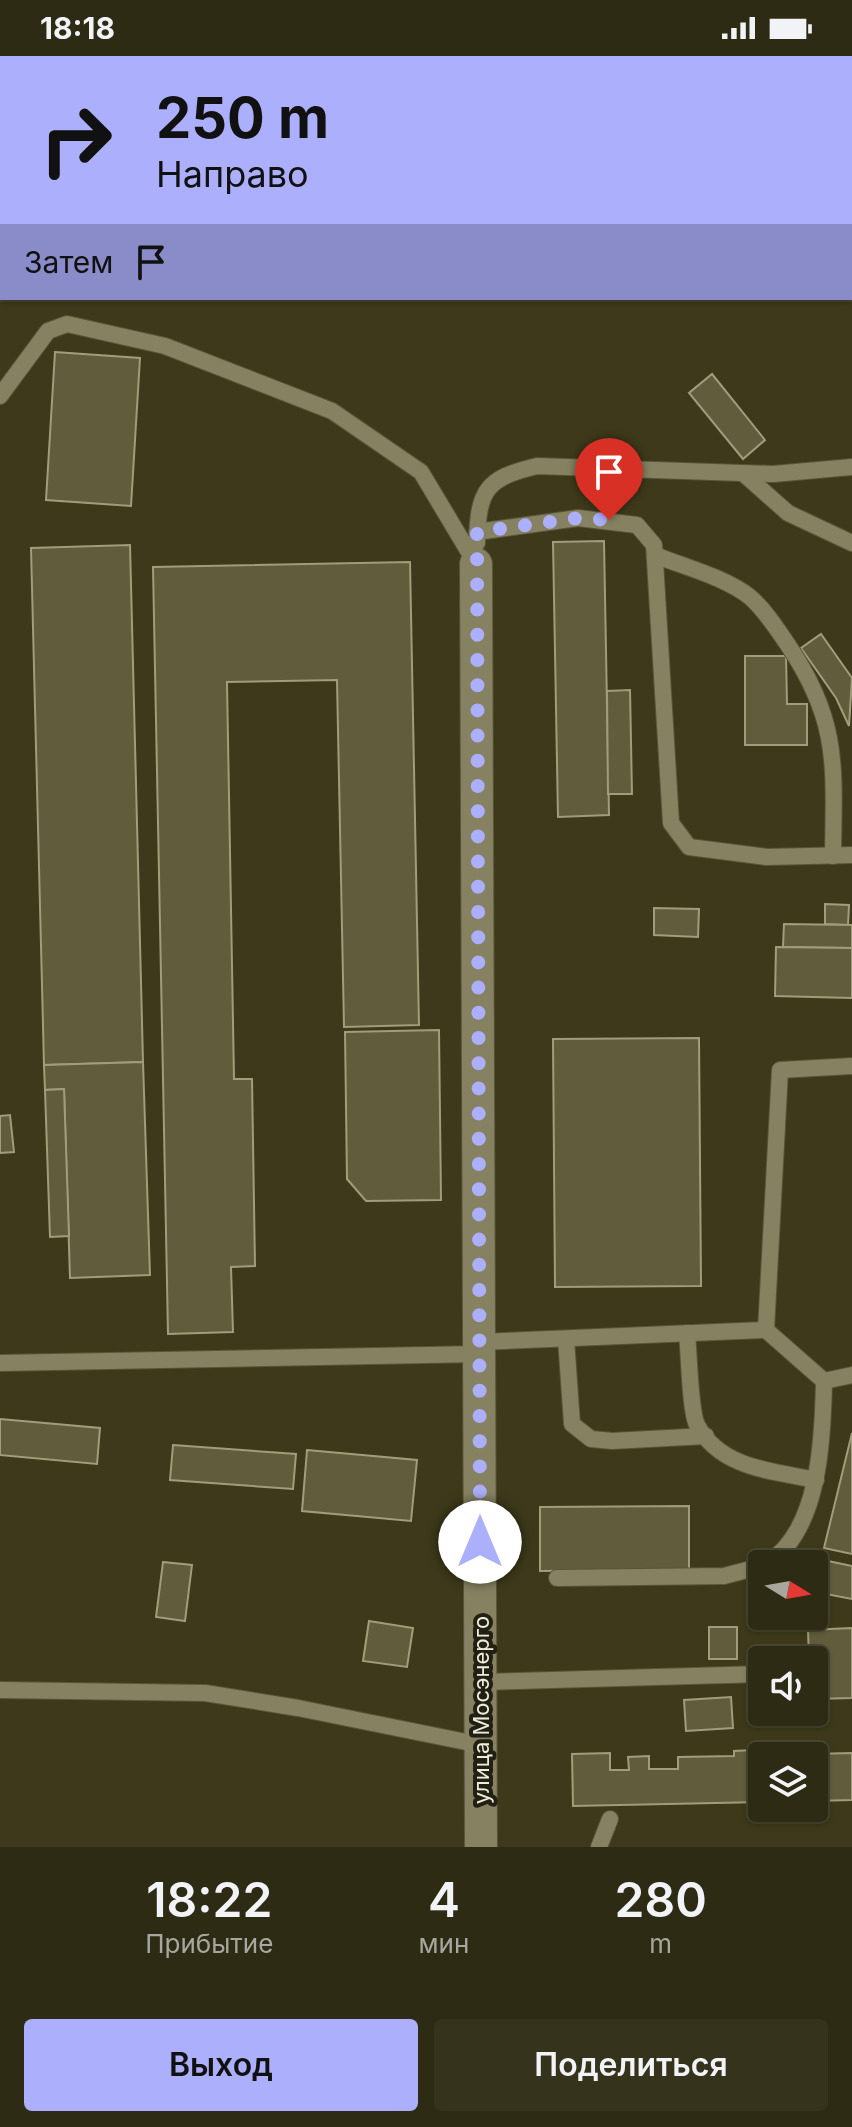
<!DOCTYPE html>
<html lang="ru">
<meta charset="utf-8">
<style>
:root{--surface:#2e2b14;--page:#36331d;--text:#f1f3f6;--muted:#a7a7a0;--line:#494734;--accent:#acaffb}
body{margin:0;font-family:Inter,sans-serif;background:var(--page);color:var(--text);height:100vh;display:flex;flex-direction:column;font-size:30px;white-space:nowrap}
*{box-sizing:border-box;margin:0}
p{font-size:26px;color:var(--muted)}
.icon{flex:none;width:44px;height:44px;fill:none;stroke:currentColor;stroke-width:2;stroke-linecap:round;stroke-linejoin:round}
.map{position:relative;height:1791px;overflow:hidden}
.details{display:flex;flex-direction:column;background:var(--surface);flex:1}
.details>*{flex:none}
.top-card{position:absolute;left:0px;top:0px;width:852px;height:244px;box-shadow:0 2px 6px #0004,0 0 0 2px var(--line);background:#acaffb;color:#111;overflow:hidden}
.needle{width:52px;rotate:101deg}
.controls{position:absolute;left:748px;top:1494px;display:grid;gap:16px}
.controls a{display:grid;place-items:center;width:80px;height:80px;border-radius:8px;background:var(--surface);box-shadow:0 2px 6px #0004,0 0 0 2px var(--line);font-size:40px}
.pin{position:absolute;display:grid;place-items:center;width:68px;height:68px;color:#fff;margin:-82px -34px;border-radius:50% 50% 50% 0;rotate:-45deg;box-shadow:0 0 8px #0007}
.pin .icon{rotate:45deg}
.me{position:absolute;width:88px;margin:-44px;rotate:0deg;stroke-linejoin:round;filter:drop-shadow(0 0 6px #0008)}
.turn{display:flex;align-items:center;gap:28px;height:168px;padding:0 24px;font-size:36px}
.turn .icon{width:104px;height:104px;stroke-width:2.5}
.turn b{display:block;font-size:56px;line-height:68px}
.then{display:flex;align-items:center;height:76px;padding:0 24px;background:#0003;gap:16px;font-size:30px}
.eta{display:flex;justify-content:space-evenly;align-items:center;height:136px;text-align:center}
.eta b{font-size:48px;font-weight:600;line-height:56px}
.primary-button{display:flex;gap:16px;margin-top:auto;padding:16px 24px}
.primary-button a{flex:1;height:92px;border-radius:8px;background:var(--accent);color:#111;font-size:32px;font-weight:600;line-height:92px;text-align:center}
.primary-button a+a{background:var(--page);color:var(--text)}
.status{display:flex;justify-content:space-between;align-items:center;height:56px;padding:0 40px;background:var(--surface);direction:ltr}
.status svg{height:22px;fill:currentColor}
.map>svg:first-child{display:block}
.water{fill:#8d843a}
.building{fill:#605c3c;stroke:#a19d7b;stroke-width:2}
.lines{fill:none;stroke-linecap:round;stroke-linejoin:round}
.lane-casing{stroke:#595539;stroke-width:18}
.street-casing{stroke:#595539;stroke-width:34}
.lane{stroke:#868261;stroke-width:16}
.street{stroke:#868261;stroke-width:32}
.route{stroke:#acaffb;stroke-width:14;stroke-dasharray:0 25.2}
.labels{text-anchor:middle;stroke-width:8;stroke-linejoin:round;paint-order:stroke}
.street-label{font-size:22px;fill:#eeecda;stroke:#212012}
</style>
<div class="status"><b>18:18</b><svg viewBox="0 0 49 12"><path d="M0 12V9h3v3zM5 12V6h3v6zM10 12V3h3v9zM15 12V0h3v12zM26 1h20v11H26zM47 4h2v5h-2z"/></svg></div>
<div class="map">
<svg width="852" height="1791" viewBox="0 0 852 1791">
<rect width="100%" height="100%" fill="#3d391a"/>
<path class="water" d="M0 0H749L2 2V73Z"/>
<g class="building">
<path d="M55 296 140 302 131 450 46 444Z"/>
<path d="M712 318 765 384 743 403 689 337Z"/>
<path d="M604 485 609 759 558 761 553 486Z"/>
<path d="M130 489 143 1006 44 1009 31 492Z"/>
<path d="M410 506 419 969 344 971 337 624 227 626 234 1023H252L255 1210 231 1211 233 1276 168 1278 153 511Z"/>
<path d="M821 578 852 622 849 670 836 642 801 592Z"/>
<path d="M745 600H786L787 648H807V689H745Z"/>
<path d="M630 634 632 738H608L607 635Z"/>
<path d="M825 848 849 849 848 869 825 868Z"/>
<path d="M654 852 699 853 698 881 654 879Z"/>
<path d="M784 868 852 869V892L783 891Z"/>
<path d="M776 891 852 892V942L775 940Z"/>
<path d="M439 974 441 1144 366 1145 347 1123 345 976Z"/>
<path d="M699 982 701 1230 555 1231 553 983Z"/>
<path d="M143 1006 150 1219 70 1222 64 1033 45 1034 44 1009Z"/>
<path d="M64 1033 69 1180 50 1181 45 1034Z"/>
<path d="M10 1059 14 1096 0 1097V1060Z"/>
<path d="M0 1363 100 1372 97 1408 0 1399Z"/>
<path d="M852 1377V1498L824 1492Z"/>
<path d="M173 1389 296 1398 293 1433 170 1424Z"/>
<path d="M307 1394 417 1404 411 1465 302 1455Z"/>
<path d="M689 1450V1514L540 1515V1451Z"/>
<path d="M828 1505 852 1510V1543L821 1537Z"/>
<path d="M163 1506 192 1509 185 1565 156 1561Z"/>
<path d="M369 1565 413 1572 407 1611 363 1605Z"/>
<rect x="709" y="1571" width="28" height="32"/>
<path d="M852 1572V1642L814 1643V1604H809L808 1574Z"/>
<path d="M731 1641 733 1672 686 1675 684 1644Z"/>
<path d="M810 1688 811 1698 852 1697V1744L814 1745V1700H766V1694H783V1689Z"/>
<path d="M753 1694 754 1702H762V1746L573 1750 572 1698 610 1697V1714H629L628 1701 649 1700V1713H678V1701L734 1700V1695Z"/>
</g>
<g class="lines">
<defs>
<g id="lane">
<path d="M0 340 48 275 67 268 165 290 332 355 421 416 476 508"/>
<path d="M744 418 788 457 852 487"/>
<path d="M477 476 578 462 637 469 654 489 671 767 689 791 767 801 852 799"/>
<path d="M477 487C478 434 486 422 537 410L773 418 852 411"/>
<path d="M655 499C684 511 725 521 750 541 765 554 777 573 788 589 840 666 834 711 833 800"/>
<path d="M687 1277C689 1297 690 1355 697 1369 721 1413 773 1415 816 1424"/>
<path d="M566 1283 572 1368 591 1383 612 1385 706 1380"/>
<path d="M480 1286 766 1274"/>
<path d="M0 1307 479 1298"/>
<path d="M824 1325 852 1319"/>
<path d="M765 1508C820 1478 823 1381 824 1325L766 1274 780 1014 852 1010"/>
<path d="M557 1522 724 1520 762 1510"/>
<path d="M480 1626 762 1618"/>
<path d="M0 1634 205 1637 298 1652 481 1689"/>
<path d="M599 1791 610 1763"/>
</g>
<path id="street" d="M476 508 481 1791"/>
</defs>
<use href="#lane" class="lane-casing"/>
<use href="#street" class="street-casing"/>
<use href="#lane" class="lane"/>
<use href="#street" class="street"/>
</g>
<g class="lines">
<path class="route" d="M480 1486 477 476 578 462 609 464"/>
</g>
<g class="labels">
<g class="street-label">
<text transform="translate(481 1654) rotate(-90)" y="8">улица Мосэнерго</text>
</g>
</g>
</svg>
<div class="controls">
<a><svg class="needle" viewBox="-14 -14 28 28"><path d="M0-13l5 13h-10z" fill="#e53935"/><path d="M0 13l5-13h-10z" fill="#a7a7a0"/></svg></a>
<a><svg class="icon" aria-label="sound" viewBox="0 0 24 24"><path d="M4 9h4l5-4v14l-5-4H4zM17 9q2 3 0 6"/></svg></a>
<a><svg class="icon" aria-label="layers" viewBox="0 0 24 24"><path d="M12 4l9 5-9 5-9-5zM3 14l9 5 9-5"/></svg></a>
</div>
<div class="pin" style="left:609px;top:464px;background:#d93025"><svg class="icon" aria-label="arrive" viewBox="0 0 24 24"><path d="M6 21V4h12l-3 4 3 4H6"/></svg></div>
<svg class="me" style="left:480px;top:1486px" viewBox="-20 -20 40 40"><circle r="19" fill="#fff"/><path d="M0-13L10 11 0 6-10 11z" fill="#acaffb"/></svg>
<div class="top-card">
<div class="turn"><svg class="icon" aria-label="right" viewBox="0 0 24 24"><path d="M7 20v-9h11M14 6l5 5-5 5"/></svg><div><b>250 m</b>Направо</div></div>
<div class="then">Затем<svg class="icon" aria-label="arrive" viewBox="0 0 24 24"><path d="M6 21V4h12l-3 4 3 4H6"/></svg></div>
</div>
</div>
<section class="details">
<div class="eta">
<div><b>18:22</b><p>Прибытие</p></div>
<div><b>4</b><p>мин</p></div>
<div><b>280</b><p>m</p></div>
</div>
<div class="primary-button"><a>Выход</a><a>Поделиться</a></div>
</section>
